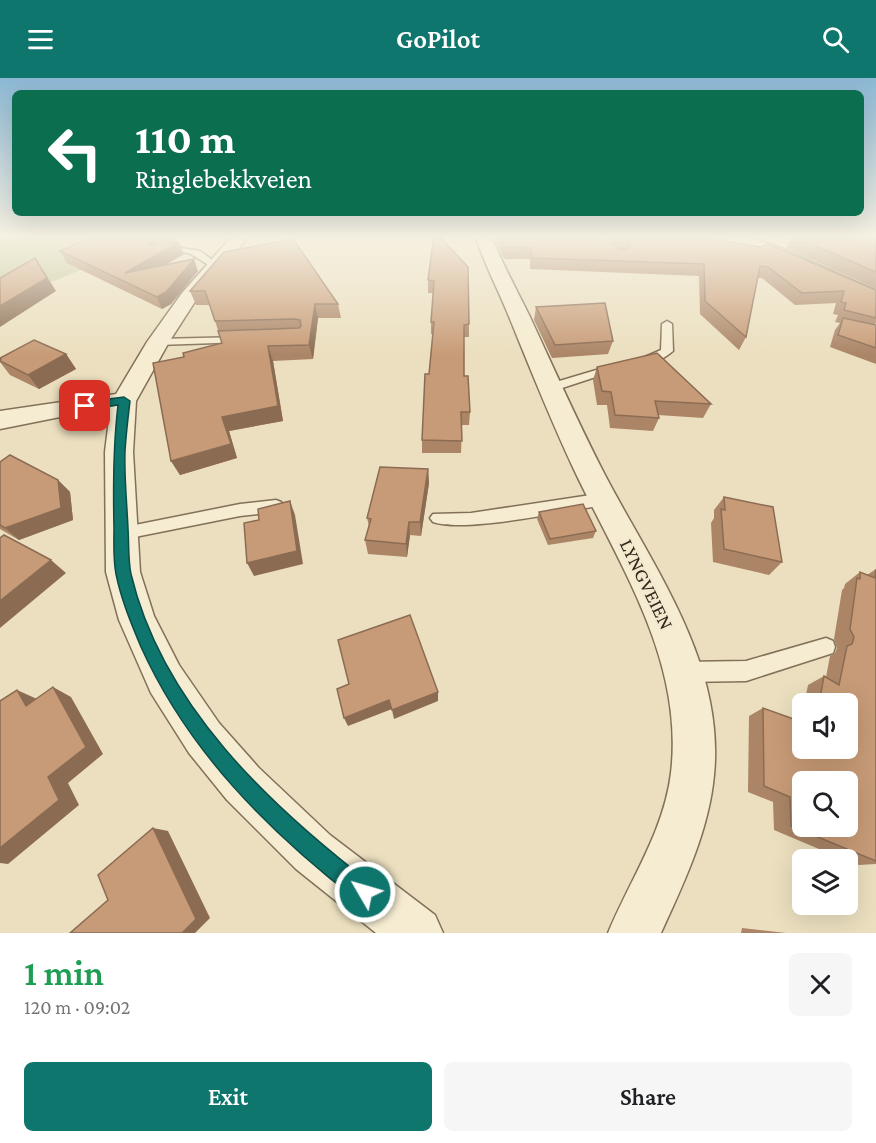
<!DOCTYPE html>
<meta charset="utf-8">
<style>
:root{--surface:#fff;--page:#f6f6f6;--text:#202124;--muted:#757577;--accent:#0f766e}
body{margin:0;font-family:"Crimson Pro",serif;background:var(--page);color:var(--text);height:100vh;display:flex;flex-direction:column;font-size:22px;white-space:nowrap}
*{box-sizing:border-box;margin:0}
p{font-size:20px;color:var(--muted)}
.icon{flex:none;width:33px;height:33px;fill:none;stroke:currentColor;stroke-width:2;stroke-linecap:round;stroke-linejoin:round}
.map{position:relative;height:855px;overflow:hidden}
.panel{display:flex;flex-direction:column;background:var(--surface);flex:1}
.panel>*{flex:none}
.guide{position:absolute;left:12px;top:12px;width:852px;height:126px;border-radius:9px;box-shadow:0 6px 24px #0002;background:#0b6e4f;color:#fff;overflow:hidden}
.fabs{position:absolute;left:792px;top:615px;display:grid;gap:12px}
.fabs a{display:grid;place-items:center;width:66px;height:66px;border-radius:9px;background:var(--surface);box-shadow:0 6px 24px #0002;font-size:30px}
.pin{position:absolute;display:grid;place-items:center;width:51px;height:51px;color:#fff;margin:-26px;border-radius:12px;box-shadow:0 3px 9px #0006}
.me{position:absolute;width:66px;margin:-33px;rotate:308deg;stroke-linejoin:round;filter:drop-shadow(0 0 4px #0008)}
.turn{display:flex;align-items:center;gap:21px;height:126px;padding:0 24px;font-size:27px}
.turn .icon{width:78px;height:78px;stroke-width:2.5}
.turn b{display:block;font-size:42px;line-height:51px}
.round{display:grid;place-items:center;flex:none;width:63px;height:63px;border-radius:9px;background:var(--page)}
.summary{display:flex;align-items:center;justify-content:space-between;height:102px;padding:0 24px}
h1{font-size:36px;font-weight:600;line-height:45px;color:#1e9e55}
.primary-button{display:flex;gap:12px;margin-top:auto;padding:12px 24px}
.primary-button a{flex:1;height:69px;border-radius:9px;background:var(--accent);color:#fff;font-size:24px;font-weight:600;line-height:69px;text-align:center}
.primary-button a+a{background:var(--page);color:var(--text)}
header{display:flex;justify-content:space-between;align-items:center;height:78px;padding:0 24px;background:var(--accent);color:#fff;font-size:27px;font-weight:600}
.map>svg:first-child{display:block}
.green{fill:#c0c894}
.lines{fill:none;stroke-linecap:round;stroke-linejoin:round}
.service-casing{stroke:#827059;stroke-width:3}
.minor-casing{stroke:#827059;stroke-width:3}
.service{fill:#f6ecd2;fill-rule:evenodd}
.minor{fill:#f6ecd2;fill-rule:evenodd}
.wall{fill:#ab8566;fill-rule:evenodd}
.shaded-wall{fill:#8b6c53}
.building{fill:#c79b77;stroke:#8b6c53;stroke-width:1.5;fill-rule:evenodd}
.route{fill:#0f766e;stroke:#0a4d48;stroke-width:1.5}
.labels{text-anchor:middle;stroke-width:4.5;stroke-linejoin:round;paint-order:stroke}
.street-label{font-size:20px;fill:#33281c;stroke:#f3e9ce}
</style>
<header><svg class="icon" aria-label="menu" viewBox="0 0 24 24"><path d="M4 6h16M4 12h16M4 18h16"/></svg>GoPilot<svg class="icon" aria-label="search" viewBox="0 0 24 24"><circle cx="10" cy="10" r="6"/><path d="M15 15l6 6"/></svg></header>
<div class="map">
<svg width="876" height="855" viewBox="0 0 876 855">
<rect width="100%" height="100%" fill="#ebdfbf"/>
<path class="green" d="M0 157H141L93 187 39 209 0 217Z"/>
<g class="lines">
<defs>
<g id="service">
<path d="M163 167 200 173 219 187 212 189 189 175 160 172V168Z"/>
<path d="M667 243 672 246 673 273C664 281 650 288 638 286V282L661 272 662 246Z"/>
<path d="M242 259 246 260V264L158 267 153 264 158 261Z"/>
<path d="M613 287 617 288V292L550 314 544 310 546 307Z"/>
<path d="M604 415 609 417 611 421 609 425 604 427C565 433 466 455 433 444L430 440 433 436 471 435Z"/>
<path d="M276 422 281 424 284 428 281 432 276 434 240 438 120 462 114 461 112 456 114 451 120 450 240 426Z"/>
<path d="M826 560 833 563 835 569 833 575 746 603 683 604 676 601 673 594 676 587 683 584 746 583Z"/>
</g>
<g id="minor">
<path d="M233 157H250L196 222 169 264 136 323 133 374 140 494 154 538 179 587 219 645 259 690 330 757 435 837 443 855H376L296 791 227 722 189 675 151 615 119 542 106 494 105 374 110 333 65 338 0 351V333L116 316 147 264 182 215Z"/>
<path d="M475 157H491C502 186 517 212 530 239 555 293 579 347 606 399 655 492 725 586 714 697 709 752 684 805 661 855H608C630 802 664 753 671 695 684 586 623 493 578 400 553 348 532 295 510 241 499 213 484 186 475 157Z"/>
<path d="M719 157H744L781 170 876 213V226L769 178 721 160Z"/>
</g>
</defs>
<use href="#service" class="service-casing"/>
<use href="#minor" class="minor-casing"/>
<use href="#service" class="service"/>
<use href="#minor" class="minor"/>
</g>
<g class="wall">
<path d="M128 157H173L176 164 184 176 165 187 198 193 171 226 162 231 67 185 60 173 130 160ZM157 164H162L172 165 158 166Z"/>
<path d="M434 157 469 246V259H464V298L470 334 469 347H462L461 375H422V362L433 256H431V244L433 215H428V202Z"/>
<path d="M497 157H601L602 161 609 165V157H700L699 159 876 212V245L874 247H876V286L830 269 835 252 840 245 835 244 838 237 833 236 836 225 795 227 762 200H758L746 259 739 272 700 236 699 198 530 191V181H504L496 164Z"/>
<path d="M876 157V211L786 170 793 158Z"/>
<path d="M224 174 338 226 341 240H318L313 281 273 283 283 343 229 353 237 380 180 397 171 383 184 279 222 265 210 227H196L190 213Z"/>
<path d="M536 229 613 263 608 276 552 280 534 242Z"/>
<path d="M66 276 76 291 39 311 10 297 0 284V280Z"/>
<path d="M597 289 711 326 703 340 658 337 659 340 653 353 610 350 607 327H597L593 302Z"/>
<path d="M0 384 58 402 70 414 73 442 19 462 0 451Z"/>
<path d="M428 391 429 405 421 458 410 457 407 479 368 476 365 462 369 448 367 440Z"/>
<path d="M724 419 782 484 769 497 713 484 711 445 714 440V432Z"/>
<path d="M539 434 596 453 593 460 548 467 537 441Z"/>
<path d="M876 491V786L859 787 848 782H845L774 752 773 724 748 714 749 638 763 630 800 643 802 631V670L848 626H804L808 607 824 598 826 599 830 578 835 575 837 570 834 561 842 512 844 510 845 506 860 494 867 497Z"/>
<path d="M742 850 786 855H741Z"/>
</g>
<g class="shaded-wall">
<path d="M156 161 161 173 146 167Z"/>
<path d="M179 164 184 176 131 207 125 195Z"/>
<path d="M35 180 56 213 0 249V228Z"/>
<path d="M194 181 198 193 171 226 162 231 157 219Z"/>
<path d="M315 226 318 240 313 281 309 267Z"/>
<path d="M268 268 273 283 283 343 229 353 237 380 180 397 171 383Z"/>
<path d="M66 276 76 291 39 311 28 297Z"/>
<path d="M428 391 429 405 421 458 420 444Z"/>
<path d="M58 402 70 414 73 442 19 462 5 450Z"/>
<path d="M290 423 295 437 303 486 254 498 247 485Z"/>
<path d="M409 444 410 457 407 479 406 466Z"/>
<path d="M51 482 66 495 0 550V523Z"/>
<path d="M53 609 71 619 103 676 68 705 79 727 8 786 0 785V770L48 699Z"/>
<path d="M17 612 37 621 26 628Z"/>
<path d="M438 614V623L394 641 392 632Z"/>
<path d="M389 622 392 631 348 648 344 640Z"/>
<path d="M153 750 168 753 210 840 195 855H182Z"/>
</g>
<g class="building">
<path d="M434 157H438L468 189 469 246 464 247V298H468L470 334H461L462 363 422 362 425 296H429L434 244H431L434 203 428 202Z"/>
<path d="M499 157H601L602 161 621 172 629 171 630 166 617 157H700L699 159 760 169 768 166 876 212V240L844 232 846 225 841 224 844 213 802 215 768 189 760 188 746 259 705 223 704 186 532 180 531 170 505 169Z"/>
<path d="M795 157H876V194L793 158Z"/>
<path d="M107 159 156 161 146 167 179 164 125 195 194 181 166 214 157 219 60 173 89 161 98 163Z"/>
<path d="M293 161 338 226H315L309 267 268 268 278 328 222 339 231 366 171 383 153 285 184 279 183 275 222 265 218 253 299 250 301 248 300 242 294 241 215 243 205 213H190L224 174Z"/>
<path d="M35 180 47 200 0 228V200Z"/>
<path d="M605 225 613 263 555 267 536 229Z"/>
<path d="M843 240 876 247V270L838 257Z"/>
<path d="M34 262 66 276 28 297 0 283 1 281 0 280Z"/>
<path d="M657 275 711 326 655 323 659 340 615 337 611 314 602 313 597 289Z"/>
<path d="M10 377 58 402 61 430 5 450 0 447V384Z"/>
<path d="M380 389 428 391 420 444H409L406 466 365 462 371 441 367 440Z"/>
<path d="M724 419 773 429 782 484 724 471 721 431 725 432Z"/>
<path d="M290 423 297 473 247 485 244 445 259 442 258 431Z"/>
<path d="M583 426 596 453 550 461 539 434Z"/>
<path d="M4 457 51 482 0 523V460Z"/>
<path d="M876 491V783L791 748 790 719 764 708 763 630 802 644V670H848V626H819L824 598 839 607 847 568 852 566 854 559 850 551 857 500 860 501V494L875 500ZM802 704H848V748H802Z"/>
<path d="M410 537 438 614 392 632 389 622 344 640 337 611 349 606 338 562Z"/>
<path d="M53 609 86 669 48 699 59 722 0 770V623L17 612 26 628Z"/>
<path d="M153 750 196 841 182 855H70L108 822 98 797Z"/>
</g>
<linearGradient id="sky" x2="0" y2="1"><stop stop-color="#8cb8d4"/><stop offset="0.57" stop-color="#f6f1e2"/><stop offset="1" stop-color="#f6f1e2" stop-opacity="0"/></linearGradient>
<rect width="876" height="277" fill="url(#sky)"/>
<path class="route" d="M124 319 130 323C128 340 126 356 125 373 124 399 127 425 128 451 129 465 128 482 131 496 162 627 270 728 373 807L376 814 373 822 365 826 357 822C268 753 188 673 141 569 131 545 121 521 116 496 113 481 114 465 114 450 113 408 113 369 118 327L85 332 79 328 85 324Z"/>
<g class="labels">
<g class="street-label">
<text transform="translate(647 506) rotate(64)" y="7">LYNGVEIEN</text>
</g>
</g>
</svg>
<div class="fabs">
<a><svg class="icon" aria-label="sound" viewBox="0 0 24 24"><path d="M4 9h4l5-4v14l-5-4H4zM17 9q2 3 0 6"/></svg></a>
<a><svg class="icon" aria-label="search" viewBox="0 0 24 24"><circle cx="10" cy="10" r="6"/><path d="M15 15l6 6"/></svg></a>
<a><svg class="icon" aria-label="layers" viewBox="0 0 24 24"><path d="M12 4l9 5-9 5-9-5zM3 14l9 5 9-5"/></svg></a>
</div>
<div class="pin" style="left:85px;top:328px;background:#d93025"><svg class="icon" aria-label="arrive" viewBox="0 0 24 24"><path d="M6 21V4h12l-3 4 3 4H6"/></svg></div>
<svg class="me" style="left:365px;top:814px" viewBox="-20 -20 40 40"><circle r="17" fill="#0f766e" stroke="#fff" stroke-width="3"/><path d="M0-11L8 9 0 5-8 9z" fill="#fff"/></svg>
<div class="guide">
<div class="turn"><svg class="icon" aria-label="left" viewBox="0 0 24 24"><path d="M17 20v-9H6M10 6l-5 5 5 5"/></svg><div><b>110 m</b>Ringlebekkveien</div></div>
</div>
</div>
<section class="panel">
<div class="summary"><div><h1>1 min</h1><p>120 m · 09:02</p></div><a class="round"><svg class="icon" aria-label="close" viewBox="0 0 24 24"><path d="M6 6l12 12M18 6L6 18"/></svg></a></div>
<div class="primary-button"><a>Exit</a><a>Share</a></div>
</section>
